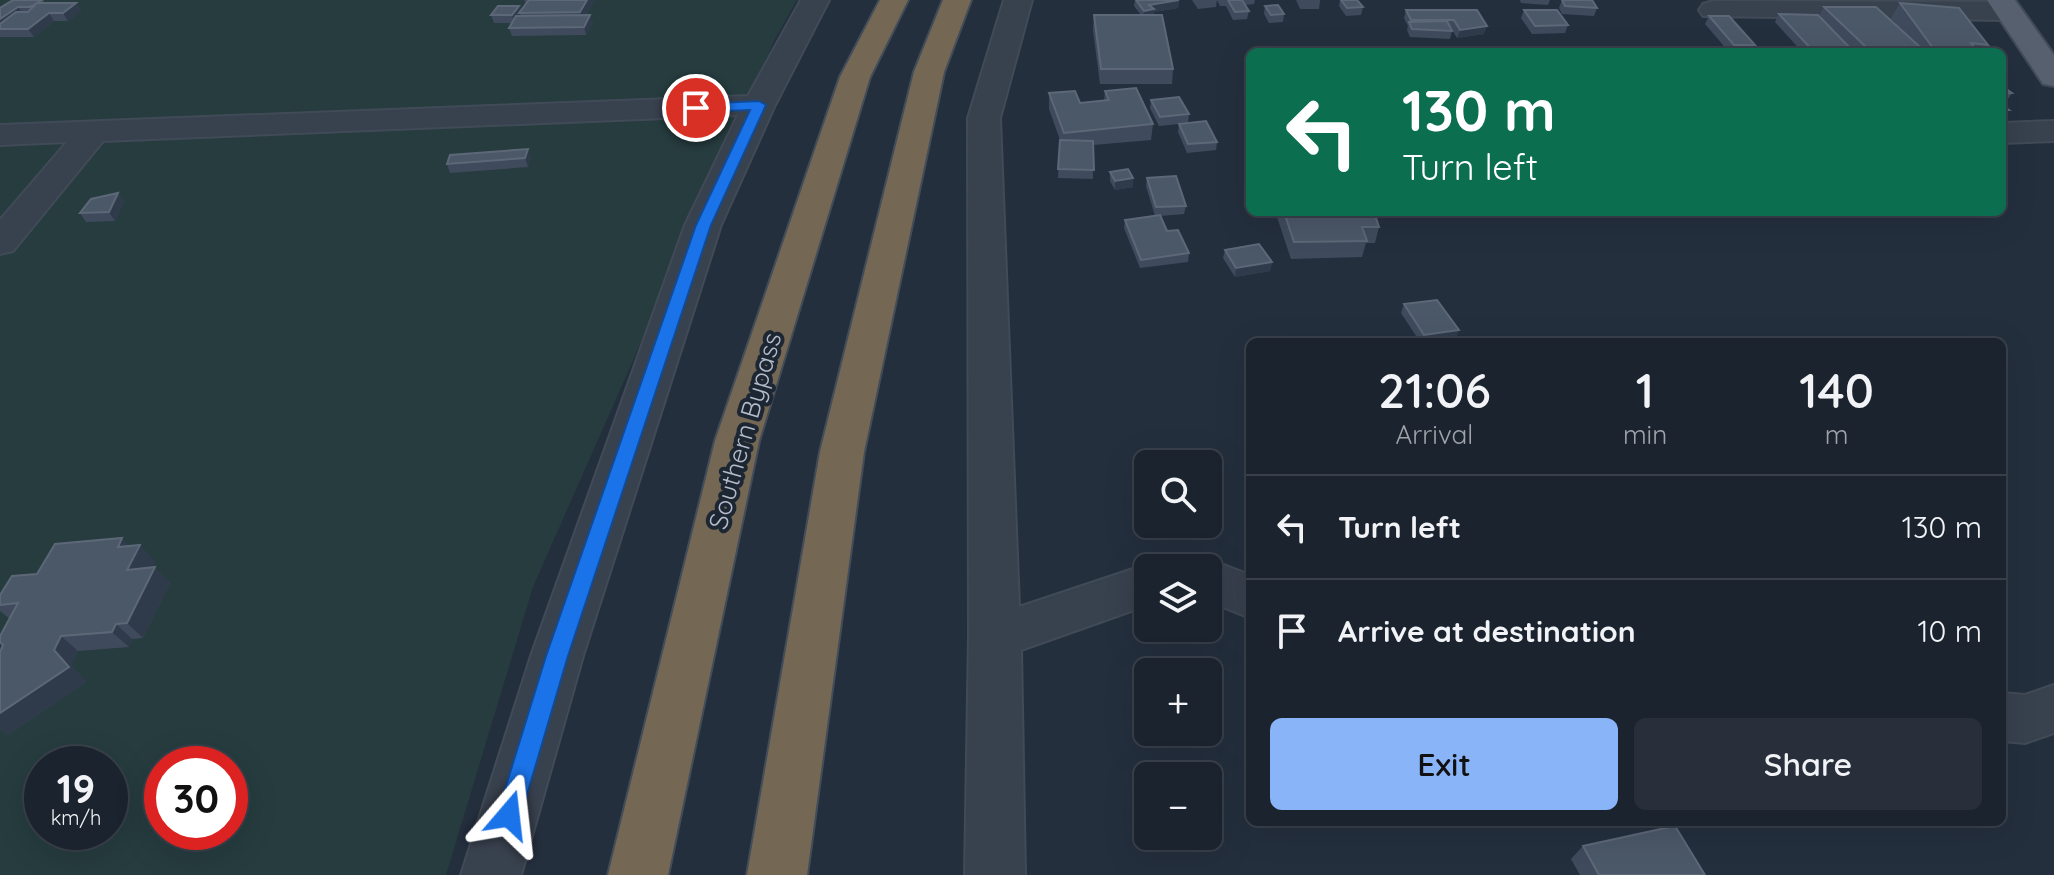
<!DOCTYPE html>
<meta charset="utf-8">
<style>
:root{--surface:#1b232e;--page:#282f3a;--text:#f1f3f6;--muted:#a0a4aa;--line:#39404a;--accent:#8ab4f8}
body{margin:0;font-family:Quicksand,sans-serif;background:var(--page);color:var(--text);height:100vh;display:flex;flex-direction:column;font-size:30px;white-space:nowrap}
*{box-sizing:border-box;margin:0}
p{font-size:26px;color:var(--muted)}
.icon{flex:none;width:44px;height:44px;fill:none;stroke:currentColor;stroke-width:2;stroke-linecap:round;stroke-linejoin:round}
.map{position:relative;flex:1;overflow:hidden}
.sheet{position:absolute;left:1246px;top:338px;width:760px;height:488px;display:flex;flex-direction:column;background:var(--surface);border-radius:12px;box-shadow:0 8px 32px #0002,0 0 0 2px var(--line)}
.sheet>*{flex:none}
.hud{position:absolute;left:1246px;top:48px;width:760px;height:168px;border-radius:12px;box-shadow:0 8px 32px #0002,0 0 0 2px var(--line);background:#0b6e4f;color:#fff;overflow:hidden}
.fabs{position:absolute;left:1134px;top:450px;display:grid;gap:16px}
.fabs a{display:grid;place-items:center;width:88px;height:88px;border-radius:12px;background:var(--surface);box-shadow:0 8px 32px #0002,0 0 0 2px var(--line);font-size:40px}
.speed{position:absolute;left:24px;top:746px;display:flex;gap:16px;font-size:40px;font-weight:700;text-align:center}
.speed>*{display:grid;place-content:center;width:104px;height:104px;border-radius:50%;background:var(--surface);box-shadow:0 8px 32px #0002,0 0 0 2px var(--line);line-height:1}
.speed small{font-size:20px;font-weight:400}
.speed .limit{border:12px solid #d22;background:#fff;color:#111}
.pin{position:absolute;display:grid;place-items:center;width:68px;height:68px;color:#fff;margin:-34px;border:4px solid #fff;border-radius:50%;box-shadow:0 2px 8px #0007}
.me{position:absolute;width:88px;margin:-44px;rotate:17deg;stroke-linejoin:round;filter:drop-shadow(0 0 6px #0008)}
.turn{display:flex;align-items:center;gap:28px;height:168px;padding:0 24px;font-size:36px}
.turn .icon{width:104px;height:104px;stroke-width:2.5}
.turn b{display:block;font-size:56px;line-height:68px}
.eta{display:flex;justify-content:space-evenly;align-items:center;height:136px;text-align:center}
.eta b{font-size:48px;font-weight:600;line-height:56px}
.action{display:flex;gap:16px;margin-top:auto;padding:16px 24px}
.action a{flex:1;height:92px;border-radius:12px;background:var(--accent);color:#111;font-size:32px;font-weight:600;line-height:92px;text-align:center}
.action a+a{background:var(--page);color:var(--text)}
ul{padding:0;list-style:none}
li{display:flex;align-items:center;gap:24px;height:104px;padding:0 24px;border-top:2px solid var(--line)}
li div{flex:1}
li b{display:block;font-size:30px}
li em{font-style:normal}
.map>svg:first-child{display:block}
.green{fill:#263c3f;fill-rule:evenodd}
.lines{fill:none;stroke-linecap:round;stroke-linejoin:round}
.minor-casing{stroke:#414a57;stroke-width:4}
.major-casing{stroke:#414a57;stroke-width:4}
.highway-casing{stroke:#434c59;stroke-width:4}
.minor{fill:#38414e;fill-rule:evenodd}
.major{fill:#56606e;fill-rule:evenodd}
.highway{fill:#746855;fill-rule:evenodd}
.wall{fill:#3f4b5c}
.shaded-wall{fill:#2f3b4b}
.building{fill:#4b5868;stroke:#5c6777;stroke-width:2}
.route{fill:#1a73e8;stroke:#114b97;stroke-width:2}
.labels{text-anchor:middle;stroke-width:8;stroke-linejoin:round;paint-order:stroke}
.street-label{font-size:26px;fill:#b4bcc9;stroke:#1d2633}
</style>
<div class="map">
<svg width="2054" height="875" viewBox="0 0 2054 875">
<rect width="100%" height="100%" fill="#242f3e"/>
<path class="green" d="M0 0H797L775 39 533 587 446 875H0ZM42 764H110V832H42ZM162 764H230V832H162Z"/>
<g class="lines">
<defs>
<g id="minor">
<path d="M801 0H829L775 105 721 225 583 656 521 875H461L531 656 685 225 738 115 103 141 13 251 0 254V220L67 142 0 145V125L748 96Z"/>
<path d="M1004 0H1032L1000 118 1019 607 1148 564 1160 568H1148V605L1021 650 1025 875H965L969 637 968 118Z"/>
<path d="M1713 1 2007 2 2017 5 2021 11 2017 17 2007 20 1703 16 1699 10 1703 4Z"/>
<path d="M2054 121V141L2002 143V123Z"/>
<path d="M1208 559 1250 575V618L1208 601V568H1189Z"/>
<path d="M2054 685V733L2025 743 2002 741V693L2025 695Z"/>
</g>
<path id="major" d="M1987 0H2015L2054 55V86L2043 84Z"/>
<g id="highway">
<path d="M880 0H908L870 77 759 441 668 875H608L715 441 840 77Z"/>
<path d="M943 0H971L944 72 864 452 807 875H747L820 452 914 72Z"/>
</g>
</defs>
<use href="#minor" class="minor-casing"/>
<use href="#major" class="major-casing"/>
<use href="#highway" class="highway-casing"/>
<use href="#minor" class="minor"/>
<use href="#major" class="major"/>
<use href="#highway" class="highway"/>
</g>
<g class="wall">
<path d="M13 0H43L45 3H76L81 11 68 21H54L34 37H0V8Z"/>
<path d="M524 0H595L585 16 593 23 586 35 512 36 509 28 512 23H494L491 15 521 11 526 4Z"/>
<path d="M1135 0H1179L1178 8 1154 12V15L1173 69 1172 84H1100L1093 30 1094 15H1141L1134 6Z"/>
<path d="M1192 0H1217L1216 7 1198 9Z"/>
<path d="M1217 0H1255L1254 4 1245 5 1249 11 1247 19 1233 20 1226 6H1220Z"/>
<path d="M1296 0H1320V1L1319 9H1300Z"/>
<path d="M1340 0H1357L1363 7 1361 15 1346 16 1339 6Z"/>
<path d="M1520 0H1550L1548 5 1521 3Z"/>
<path d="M1562 0H1592L1597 8 1594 16 1562 14 1559 8Z"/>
<path d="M1900 3 1988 45 1983 52H1802L1775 22 1779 14 1819 16 1824 7 1898 27 1891 18Z"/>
<path d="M1265 6 1284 14 1283 22 1269 23 1264 14Z"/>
<path d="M1406 10H1477L1484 34 1457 38 1451 28 1452 31 1450 39 1410 37 1407 30 1408 26 1404 18Z"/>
<path d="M1524 10 1568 25 1565 33 1532 34 1521 18Z"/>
<path d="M1709 16 1755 45 1751 52H1729L1705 24Z"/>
<path d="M2002 86 2012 93 2006 102H2002Z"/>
<path d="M1105 91 1153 124 1151 140 1093 145V179L1058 178 1060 140 1049 109V93L1080 103 1104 101Z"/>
<path d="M1151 100 1189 114 1188 123 1159 126 1150 108Z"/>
<path d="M2002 105 2009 110 2003 118H2002Z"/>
<path d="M1179 124 1217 142 1216 150 1187 153 1178 132Z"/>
<path d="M531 157 528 167 450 173 447 164Z"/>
<path d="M1110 172 1133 178V187L1115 190 1110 181Z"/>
<path d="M1147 178 1186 206 1184 214 1160 216 1167 231 1189 253 1188 262 1140 268 1124 228 1125 220 1155 216 1146 186Z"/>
<path d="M118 193 124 202 115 221 86 222 80 213Z"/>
<path d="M1278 212H1374L1379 227 1375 243H1366L1362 257 1291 259 1277 217Z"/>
<path d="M1225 250 1272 262 1270 271 1235 277 1223 258Z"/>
<path d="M1404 304 1459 330 1455 339 1434 342H1420L1401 313Z"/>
<path d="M130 546 155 561 152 567 170 583 143 638 132 639 129 647 78 651 71 665 86 682 8 735 0 729V652L3 645 10 619 0 611V595Z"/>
<path d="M1583 846 1705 875H1580L1571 859Z"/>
</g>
<g class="shaded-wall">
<path d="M587 0H595L582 20 580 12Z"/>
<path d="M1179 0 1178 8 1154 12 1153 17 1143 19 1144 11 1149 5Z"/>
<path d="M76 3 81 11 68 21 63 13Z"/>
<path d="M519 6 522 12 519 13 521 16 515 23 512 15Z"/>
<path d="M18 7 24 15 0 29V19Z"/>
<path d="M49 13 54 21 34 37 28 29Z"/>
<path d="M590 15 593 23 586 35 584 27Z"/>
<path d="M1487 26 1484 34 1457 38 1460 30Z"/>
<path d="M528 149 531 157 528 167 525 158Z"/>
<path d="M1133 178V187L1115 190V181Z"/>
<path d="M118 193 124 202 115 221 109 212Z"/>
<path d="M1272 262 1270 271 1235 277 1236 268Z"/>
<path d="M1459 330 1455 339 1434 342H1422L1424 335Z"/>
<path d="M122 538 136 553 140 545 155 561 142 586 127 570 118 547Z"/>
<path d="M155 567 170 583 143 638 127 623Z"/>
<path d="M116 624 132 639 129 647 112 632Z"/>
<path d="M61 636 78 651 71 665 86 682 8 735 0 729V713L54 650Z"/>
</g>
<g class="building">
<path d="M13 0H42L37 3H76L63 13H49L28 29H0V24L16 12H28L36 4 30 7H18L0 19V8Z"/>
<path d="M529 0H587L580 12 519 13Z"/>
<path d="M1136 0H1179L1149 5 1154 9 1144 11Z"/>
<path d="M1228 0H1242L1249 11 1235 12Z"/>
<path d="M1341 0H1357L1363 7 1347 8Z"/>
<path d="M1562 0H1592L1597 8 1565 6Z"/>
<path d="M1900 3 1959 8 1988 45 1971 43 1978 52H1936Z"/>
<path d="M1278 5 1284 14 1271 15 1265 6Z"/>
<path d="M498 6H519L512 15H491Z"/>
<path d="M1824 7H1876L1920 47H1866Z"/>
<path d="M1406 10H1477L1487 26 1460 30 1454 20H1411Z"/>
<path d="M1524 10H1557L1568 25 1535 26Z"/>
<path d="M1779 14 1818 15 1853 51H1813Z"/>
<path d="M590 15 584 27 509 28 516 16Z"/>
<path d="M1094 15H1162L1173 69H1101Z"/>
<path d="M1709 16H1729L1755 45H1734Z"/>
<path d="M1447 21 1452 31 1412 29 1409 22Z"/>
<path d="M2002 86 2012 93 2002 94Z"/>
<path d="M1136 88 1153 124 1064 133 1049 93 1075 91 1080 103 1109 100 1105 91Z"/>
<path d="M1179 97 1189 114 1160 117 1151 100Z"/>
<path d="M2002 105 2009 110H2002Z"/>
<path d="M1206 121 1217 142 1188 144 1179 124Z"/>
<path d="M1060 140 1093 141 1094 170 1058 169Z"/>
<path d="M528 149 525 158 447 164 450 155Z"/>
<path d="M1128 169 1133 178 1115 181 1110 172Z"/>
<path d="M1176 176 1186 206 1156 207 1147 178Z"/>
<path d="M118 193 109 212 80 213 91 199Z"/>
<path d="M1284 212H1374L1379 227H1362L1367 241 1294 242Z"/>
<path d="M1160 215 1167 231 1178 230 1189 253 1141 260 1125 220Z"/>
<path d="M1259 244 1272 262 1236 268 1225 250Z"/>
<path d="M1437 300 1459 330 1424 335 1404 304Z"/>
<path d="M122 538 118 547 140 545 127 570 155 567 127 623 116 624 112 632 61 636 54 650 69 667 0 713V652L3 645 0 642V636L18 603 0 605V595L12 576 37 574 55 544Z"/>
<path d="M1675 826 1705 875H1599L1583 846Z"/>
</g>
<path class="route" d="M759 101 766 105 711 225 568 656 521 815 517 823 509 827 501 823 497 815 546 656 696 225 750 110 696 112 689 108 696 104Z"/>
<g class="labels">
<g class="street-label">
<text transform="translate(745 431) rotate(-74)" y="9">Southern Bypass</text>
</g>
</g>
</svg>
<div class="fabs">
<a><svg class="icon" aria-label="search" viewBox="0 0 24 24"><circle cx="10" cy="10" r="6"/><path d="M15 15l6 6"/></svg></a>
<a><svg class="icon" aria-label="layers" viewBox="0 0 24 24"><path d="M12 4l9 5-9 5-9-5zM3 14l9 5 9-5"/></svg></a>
<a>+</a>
<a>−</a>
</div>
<div class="speed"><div>19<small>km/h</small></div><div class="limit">30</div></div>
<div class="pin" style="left:696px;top:108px;background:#d93025"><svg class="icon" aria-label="arrive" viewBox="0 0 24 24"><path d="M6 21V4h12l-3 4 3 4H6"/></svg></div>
<svg class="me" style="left:509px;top:815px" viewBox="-20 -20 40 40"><path d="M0-17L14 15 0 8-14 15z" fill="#1a73e8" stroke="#fff" stroke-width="4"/></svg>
<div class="hud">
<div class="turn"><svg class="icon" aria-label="left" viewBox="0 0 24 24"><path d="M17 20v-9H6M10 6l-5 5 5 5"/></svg><div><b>130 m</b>Turn left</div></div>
</div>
<section class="sheet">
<div class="eta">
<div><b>21:06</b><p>Arrival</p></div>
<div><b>1</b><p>min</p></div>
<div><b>140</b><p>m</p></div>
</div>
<ul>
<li><svg class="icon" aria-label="left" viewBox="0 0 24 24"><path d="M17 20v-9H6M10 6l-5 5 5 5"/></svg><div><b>Turn left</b></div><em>130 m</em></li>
<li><svg class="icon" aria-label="arrive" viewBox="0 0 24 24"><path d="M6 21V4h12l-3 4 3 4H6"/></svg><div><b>Arrive at destination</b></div><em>10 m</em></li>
</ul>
<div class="action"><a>Exit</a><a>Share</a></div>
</section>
</div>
